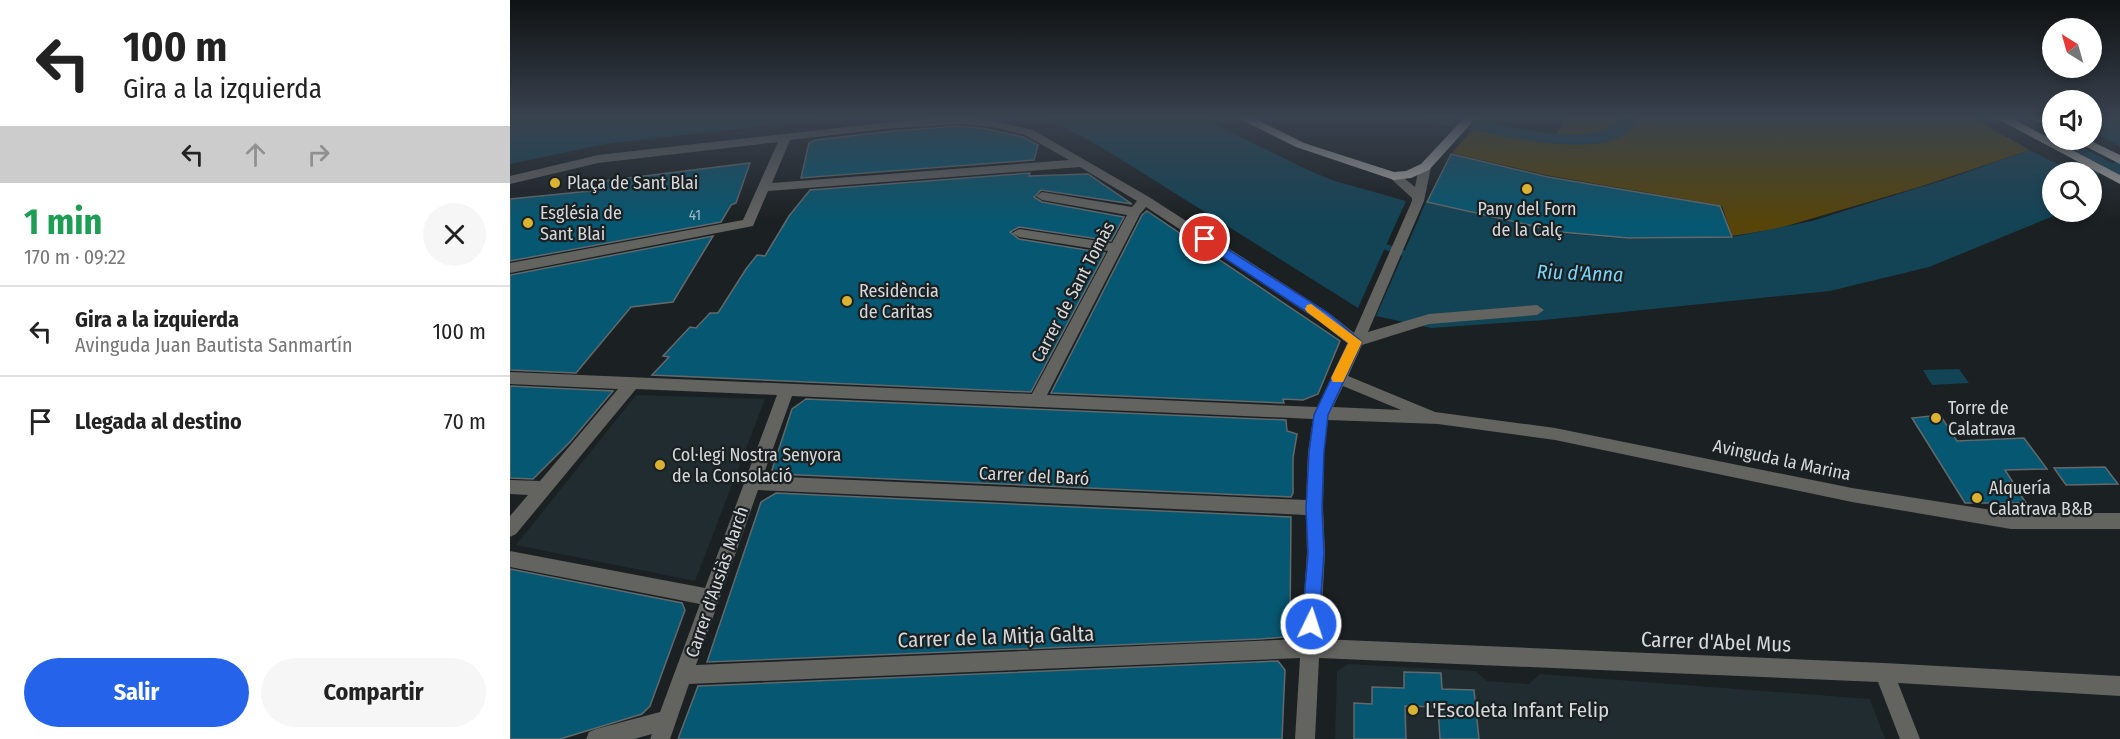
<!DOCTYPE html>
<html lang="es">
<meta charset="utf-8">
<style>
:root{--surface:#fff;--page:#f6f6f6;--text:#222;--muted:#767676;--line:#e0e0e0;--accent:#2563eb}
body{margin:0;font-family:"Fira Sans Condensed",sans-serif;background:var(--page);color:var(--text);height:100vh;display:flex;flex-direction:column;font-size:22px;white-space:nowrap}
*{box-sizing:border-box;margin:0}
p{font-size:20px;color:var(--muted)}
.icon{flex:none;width:33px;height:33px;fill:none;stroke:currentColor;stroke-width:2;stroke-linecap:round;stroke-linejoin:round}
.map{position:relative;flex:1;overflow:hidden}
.sheet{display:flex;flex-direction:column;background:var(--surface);width:510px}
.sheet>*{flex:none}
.banner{background:#fff;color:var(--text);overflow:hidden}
.needle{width:39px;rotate:323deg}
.tools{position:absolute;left:1532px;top:18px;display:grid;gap:12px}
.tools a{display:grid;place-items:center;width:60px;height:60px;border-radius:50%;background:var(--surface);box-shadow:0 3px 9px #0003;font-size:30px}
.pin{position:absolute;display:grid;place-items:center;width:51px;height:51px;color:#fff;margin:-26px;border:3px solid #fff;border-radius:50%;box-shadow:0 2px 6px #0007}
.me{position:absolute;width:66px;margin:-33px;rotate:4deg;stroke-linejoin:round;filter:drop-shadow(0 0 4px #0008)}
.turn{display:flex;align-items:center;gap:21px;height:126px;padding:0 24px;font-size:27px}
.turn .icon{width:78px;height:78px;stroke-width:2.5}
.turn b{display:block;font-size:42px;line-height:51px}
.lanes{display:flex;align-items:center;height:57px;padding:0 24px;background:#0003;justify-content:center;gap:30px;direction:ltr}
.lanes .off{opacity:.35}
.round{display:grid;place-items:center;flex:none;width:63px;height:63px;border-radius:32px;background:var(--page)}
.head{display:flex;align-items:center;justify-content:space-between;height:102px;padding:0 24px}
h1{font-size:36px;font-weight:700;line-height:45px;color:#1e9e55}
.action{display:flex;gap:12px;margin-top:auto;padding:12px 24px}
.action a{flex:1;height:69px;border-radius:36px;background:var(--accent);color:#fff;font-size:24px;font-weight:700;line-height:69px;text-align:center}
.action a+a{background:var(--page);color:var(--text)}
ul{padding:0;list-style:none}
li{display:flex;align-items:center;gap:18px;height:90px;padding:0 24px;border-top:2px solid var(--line)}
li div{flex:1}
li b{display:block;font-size:22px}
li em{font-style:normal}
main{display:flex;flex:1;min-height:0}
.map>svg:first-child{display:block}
.built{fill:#202c30}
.green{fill:#564409}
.water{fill:#124456}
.pier{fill:#1b2022}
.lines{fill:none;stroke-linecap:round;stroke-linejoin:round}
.stream{stroke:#124456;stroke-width:6}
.canal{fill:#124456;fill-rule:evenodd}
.building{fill:#065771;stroke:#63696b;stroke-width:1.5}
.minor{fill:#636360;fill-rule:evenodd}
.major{fill:#a9a7a3;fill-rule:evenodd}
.route{fill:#2563eb;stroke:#184099;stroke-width:1.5}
.slow{fill:#f59e0b}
.poi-dot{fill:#dab333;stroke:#1b2022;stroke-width:2}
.labels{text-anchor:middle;stroke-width:4.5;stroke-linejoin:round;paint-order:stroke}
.number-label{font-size:15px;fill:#a2b8c0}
.poi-label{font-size:18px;fill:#d6d9da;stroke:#1b2022;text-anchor:start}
.street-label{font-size:18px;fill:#d6d9da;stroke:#1b2022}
.water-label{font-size:20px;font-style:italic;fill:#78d6fd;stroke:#1b2022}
.near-street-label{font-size:21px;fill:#d6d9da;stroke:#1b2022}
.near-poi-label{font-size:21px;fill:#d6d9da;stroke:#1b2022;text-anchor:start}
</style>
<main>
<section class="sheet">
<div class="banner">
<div class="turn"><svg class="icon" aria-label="left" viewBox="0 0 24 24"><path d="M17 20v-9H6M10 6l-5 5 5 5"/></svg><div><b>100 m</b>Gira a la izquierda</div></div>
<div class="lanes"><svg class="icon" aria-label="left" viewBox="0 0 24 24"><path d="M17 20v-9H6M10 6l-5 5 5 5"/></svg><svg class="icon off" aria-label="ahead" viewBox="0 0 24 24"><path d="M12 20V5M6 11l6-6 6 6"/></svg><svg class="icon off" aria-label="right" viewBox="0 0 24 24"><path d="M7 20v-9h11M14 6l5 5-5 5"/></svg></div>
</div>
<div class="head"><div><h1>1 min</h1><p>170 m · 09:22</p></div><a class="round"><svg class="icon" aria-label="close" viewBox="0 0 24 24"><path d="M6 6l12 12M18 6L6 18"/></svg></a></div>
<ul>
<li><svg class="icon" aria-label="left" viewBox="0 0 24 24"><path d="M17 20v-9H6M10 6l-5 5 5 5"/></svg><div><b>Gira a la izquierda</b><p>Avinguda Juan Bautista Sanmartín</p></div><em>100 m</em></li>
<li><svg class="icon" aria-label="arrive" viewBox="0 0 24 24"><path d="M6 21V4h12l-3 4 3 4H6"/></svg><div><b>Llegada al destino</b></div><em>70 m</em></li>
</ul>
<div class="action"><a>Salir</a><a>Compartir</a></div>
</section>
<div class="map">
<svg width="1610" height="739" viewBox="0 0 1610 739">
<rect width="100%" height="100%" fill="#1b2022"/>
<g class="built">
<path d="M126 395 255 399 185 581 6 545Z"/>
<path d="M838 664 966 671 977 681 1019 684 1030 674 1360 699 1375 739H825L827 671Z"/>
</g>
<path class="green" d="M1056 118H1462L1520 150 1409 187 1266 229 1222 236 1212 206 1209 205 1041 176 942 153 970 121 1045 137Z"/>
<g class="water">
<path d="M0 118H322L95 144 0 164Z"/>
<path d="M531 118H692L800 171 825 181 896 201 848 308 596 150 553 126Z"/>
<path d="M1610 119V146L1581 131V126Z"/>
<path d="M1548 140H1558L1610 167V175L1545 141Z"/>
<path d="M1520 150 1563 172H1542V212H1553L1419 267 1320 291 1034 320 921 328 866 316 916 202 1049 233 1118 239 1222 237 1302 221 1437 179Z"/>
<path d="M1449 369 1459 383 1422 385 1413 370Z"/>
</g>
<path class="pier" d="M897 200 899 202 851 309H848Z"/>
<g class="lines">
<g class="stream">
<path d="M1581 173 1610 164"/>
<path d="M867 244 902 256"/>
</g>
<g class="canal">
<path d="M912 118H946L948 121 945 125 939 126 914 122Z"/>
<path d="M1110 118H1127C1124 123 1121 130 1116 133 1088 157 997 138 964 130L961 126 964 122 970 121C1005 127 1086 150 1110 118Z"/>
</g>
</g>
<g class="building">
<path d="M448 126 477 129 513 137 528 145 524 160 291 178 299 143 305 140 384 131Z"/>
<path d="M941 154 1038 177 1210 206 1222 237 1118 238 1050 232 917 202Z"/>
<path d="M240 163 226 203 221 205 211 222 0 261V199L90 190 94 181Z"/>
<path d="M520 173 519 176 578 174 622 204 531 190 524 197 532 202 614 217 601 241 509 227 500 232 509 239 595 253 521 392 142 375 159 357 153 356 180 327 186 328 200 313H208L236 269 247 255 255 256 279 216 300 190Z"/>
<path d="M637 211 830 341 808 394 793 400 773 399 774 403 541 393 632 215Z"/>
<path d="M203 236 163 302 121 307 66 373 0 370V275Z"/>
<path d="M0 386 103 391 60 442 23 479 0 478Z"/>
<path d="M296 399 776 420 777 431 787 434 783 458V493L781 497 267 474 262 470 282 409Z"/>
<path d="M1430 415 1447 441 1514 438 1537 469 1495 470 1516 503H1455L1402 418Z"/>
<path d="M1595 467 1608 484 1556 485 1544 468Z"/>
<path d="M266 493 781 517 780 627 775 637 750 639 197 662 251 502Z"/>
<path d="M0 569 172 603 175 610 140 706 132 714 50 739H0Z"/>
<path d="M768 661 775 670 772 739H168L188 686Z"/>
<path d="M894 672 931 673 932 689 964 690 969 739H930L928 707 895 706 896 739H844V703L862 704V687L894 688Z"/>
</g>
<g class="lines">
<path class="minor" d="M438 118 484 121 523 130 639 197 819 313 844 333 902 201V198L878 176 880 173H888L905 187 909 167 911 164H919L921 167 914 201 858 332 919 314 1027 305 1034 310 1027 315 919 324 852 345 838 376 925 412 1045 428 1342 488 1501 513H1610V529H1501L1342 502 1045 440 928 424 818 420 814 452 813 508 815 553 810 639 1374 663 1610 676V696L1388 683 1410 739H1390L1368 682 809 658 805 739H785L790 658 179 684 160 739H140L142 734 124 739H76L79 732 86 729 150 712 190 604 0 567V551L195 588 267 395 126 389 6 534 0 537V516L18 495 0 494V480L30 481 108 389 0 384V372L522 394 598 251 509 237 502 233 509 229 602 243 617 215 532 200 526 196 532 192 622 207 627 201 570 167 258 191 243 226 0 273V263L233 220 268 142 88 163 0 184V176L88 155 373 123ZM448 124 484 127 515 135 559 160 262 183 280 140 373 129ZM636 207 809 321 838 344 807 407 537 395 630 214ZM833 386 891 410 823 407ZM282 396 803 419 798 452 796 500 253 476ZM248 490 796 515 797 553 791 639 186 665Z"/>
<g class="major">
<path d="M728 118H744L794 143 884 172 896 171 911 164 954 118H966L919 170 901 178 884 180 786 147Z"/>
<path d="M1486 118H1501L1610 175V184Z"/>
<path d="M1523 118 1542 120V128L1525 120Z"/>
<path d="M1566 140H1579L1610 155V164L1567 142Z"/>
</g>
</g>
<linearGradient id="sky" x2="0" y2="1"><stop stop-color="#0f1213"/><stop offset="0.53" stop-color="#39424f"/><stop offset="1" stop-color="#39424f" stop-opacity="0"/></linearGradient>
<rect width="1610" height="222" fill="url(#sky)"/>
<path class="route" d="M695 235 818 313 852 342 818 415 814 452 812 508 814 553 809 624 807 630 801 633 795 630 792 624 798 553 796 508 799 452 804 415 838 343 809 320 690 242 689 239Z"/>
<path class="slow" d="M801 304 852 342 833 382H823L821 378 838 343 797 312 795 309 797 305Z"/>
<g class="poi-dot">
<circle cx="45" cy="183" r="6"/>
<circle cx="1017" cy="189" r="6"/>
<circle cx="18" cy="223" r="6"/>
<circle cx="337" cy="301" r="6"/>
<circle cx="1426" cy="418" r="6"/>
<circle cx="150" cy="465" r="6"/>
<circle cx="1467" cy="498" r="6"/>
<circle cx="903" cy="710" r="6"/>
</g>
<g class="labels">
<g class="number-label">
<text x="185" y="220">41</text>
</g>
<g class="poi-label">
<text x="57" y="189">Plaça de Sant Blai</text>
<text x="1017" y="215" text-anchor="middle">Pany del Forn<tspan x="1017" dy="21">de la Calç</tspan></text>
<text x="30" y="219">Església de<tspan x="30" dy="21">Sant Blai</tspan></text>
<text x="349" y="297">Residència<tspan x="349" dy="21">de Caritas</tspan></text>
<text x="1438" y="414">Torre de<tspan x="1438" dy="21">Calatrava</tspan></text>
<text x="162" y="461">Col·legi Nostra Senyora<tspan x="162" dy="21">de la Consolació</tspan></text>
<text x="1479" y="494">Alquería<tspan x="1479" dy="21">Calatrava B&amp;B</tspan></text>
</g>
<g class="street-label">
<text transform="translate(563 292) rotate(-62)" y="6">Carrer de Sant Tomàs</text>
<text transform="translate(1272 460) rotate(12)" y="6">Avinguda la Marina</text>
<text transform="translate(524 476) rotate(3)" y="6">Carrer del Baró</text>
<text transform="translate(207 582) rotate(-71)" y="6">Carrer d'Ausiàs March</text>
</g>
<g class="water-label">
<text transform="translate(1070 273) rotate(2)" y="7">Riu d'Anna</text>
</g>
<g class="near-street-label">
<text transform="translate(486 637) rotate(-2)" y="7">Carrer de la Mitja Galta</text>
<text transform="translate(1206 642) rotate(2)" y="7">Carrer d'Abel Mus</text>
</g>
<g class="near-poi-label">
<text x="915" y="717">L'Escoleta Infant Felip</text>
</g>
</g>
</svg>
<div class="tools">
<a><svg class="needle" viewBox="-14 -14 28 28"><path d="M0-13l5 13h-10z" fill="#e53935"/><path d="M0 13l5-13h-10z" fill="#767676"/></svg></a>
<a><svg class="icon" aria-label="sound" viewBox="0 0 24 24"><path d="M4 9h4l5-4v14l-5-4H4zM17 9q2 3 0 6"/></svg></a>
<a><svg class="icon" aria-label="search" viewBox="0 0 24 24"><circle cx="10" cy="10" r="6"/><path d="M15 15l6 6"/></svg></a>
</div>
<div class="pin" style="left:695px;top:239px;background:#d93025"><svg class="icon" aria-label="arrive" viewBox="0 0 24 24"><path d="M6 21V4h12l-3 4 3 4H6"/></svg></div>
<svg class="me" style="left:801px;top:624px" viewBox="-20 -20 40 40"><circle r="17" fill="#2563eb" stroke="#fff" stroke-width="3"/><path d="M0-11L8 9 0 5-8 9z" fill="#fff"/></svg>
</div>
</main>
